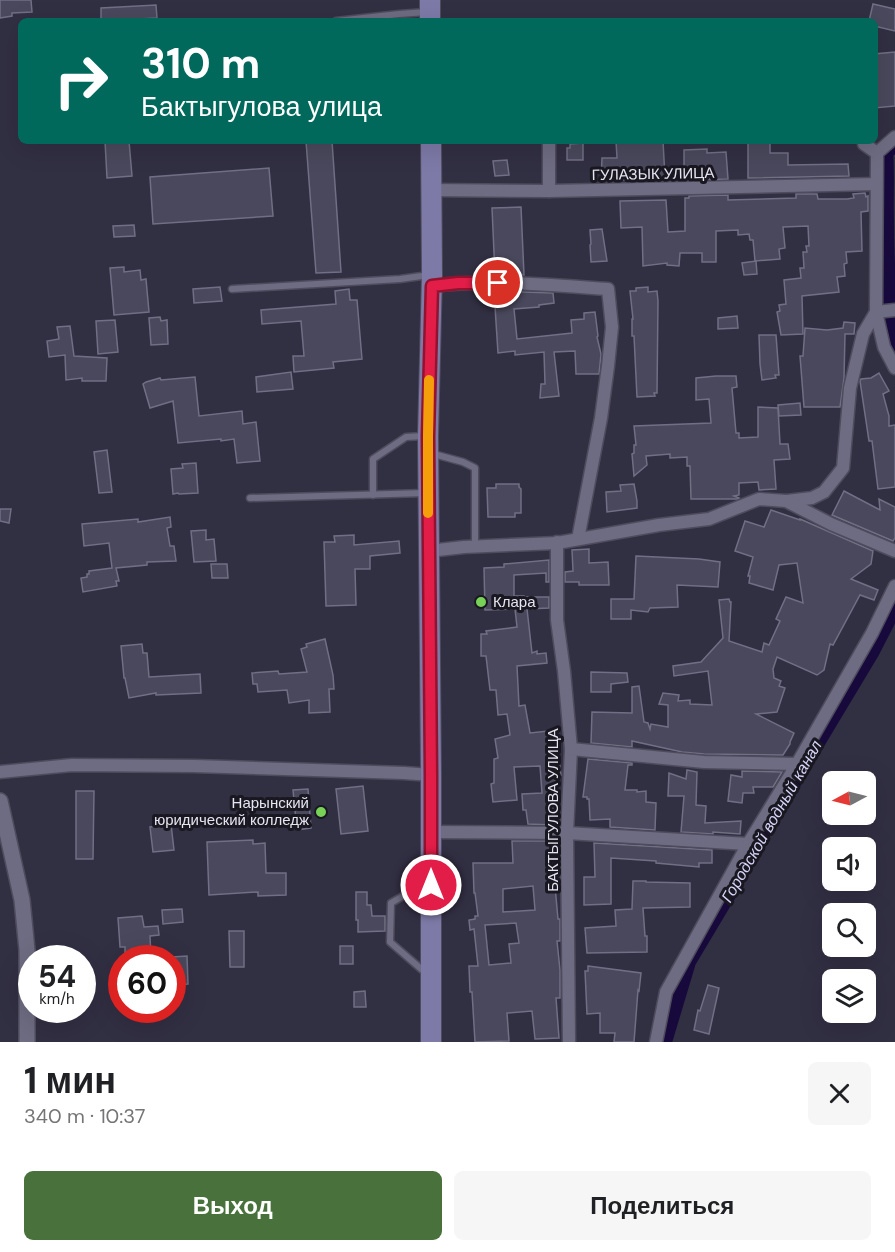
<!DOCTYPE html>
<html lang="ru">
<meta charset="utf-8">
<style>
:root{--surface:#fff;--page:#f6f6f6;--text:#202124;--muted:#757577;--accent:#48713b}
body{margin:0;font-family:"DM Sans",sans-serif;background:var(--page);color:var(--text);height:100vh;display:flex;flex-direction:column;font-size:22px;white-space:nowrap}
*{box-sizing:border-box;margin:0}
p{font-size:20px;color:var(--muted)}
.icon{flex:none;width:33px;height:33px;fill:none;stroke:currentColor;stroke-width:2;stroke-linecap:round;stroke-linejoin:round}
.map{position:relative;height:1042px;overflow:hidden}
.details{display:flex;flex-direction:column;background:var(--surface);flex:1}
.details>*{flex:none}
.banner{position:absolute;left:18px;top:18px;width:860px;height:126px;border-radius:9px;box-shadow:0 6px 24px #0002;background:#00695c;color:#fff;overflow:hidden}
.needle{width:39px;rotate:263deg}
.tools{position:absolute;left:822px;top:771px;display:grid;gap:12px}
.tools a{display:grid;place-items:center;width:54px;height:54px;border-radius:9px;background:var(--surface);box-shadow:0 6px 24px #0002;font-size:30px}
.speed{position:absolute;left:18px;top:945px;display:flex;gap:12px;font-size:30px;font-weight:700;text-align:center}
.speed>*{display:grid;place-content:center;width:78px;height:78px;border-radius:50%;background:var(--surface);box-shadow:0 6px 24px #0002;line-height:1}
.speed small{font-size:15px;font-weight:400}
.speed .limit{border:9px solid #d22;background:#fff;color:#111}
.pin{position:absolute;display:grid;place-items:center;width:51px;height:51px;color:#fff;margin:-26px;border:3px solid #fff;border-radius:50%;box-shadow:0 2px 6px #0007}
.me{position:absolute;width:66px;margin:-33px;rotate:0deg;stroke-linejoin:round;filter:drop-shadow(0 0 4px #0008)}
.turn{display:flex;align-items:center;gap:21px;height:126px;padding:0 24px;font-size:27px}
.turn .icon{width:78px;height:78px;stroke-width:2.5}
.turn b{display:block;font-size:42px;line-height:51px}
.round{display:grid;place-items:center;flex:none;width:63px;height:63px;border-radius:9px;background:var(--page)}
.summary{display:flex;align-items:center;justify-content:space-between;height:102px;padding:0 24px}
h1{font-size:36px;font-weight:700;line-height:45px}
.cta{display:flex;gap:12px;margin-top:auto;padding:12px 24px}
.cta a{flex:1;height:69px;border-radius:9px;background:var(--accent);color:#fff;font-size:24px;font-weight:700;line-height:69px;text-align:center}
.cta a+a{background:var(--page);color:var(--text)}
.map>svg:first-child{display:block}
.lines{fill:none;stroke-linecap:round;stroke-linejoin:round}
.canal{stroke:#17093c;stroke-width:14}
.building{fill:#4a485c;stroke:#716f85;stroke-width:1.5;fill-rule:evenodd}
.service-casing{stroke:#4e4c5c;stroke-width:9}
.minor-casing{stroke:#4e4c5c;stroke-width:15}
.tertiary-casing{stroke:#4e4c5c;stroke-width:18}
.primary-casing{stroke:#4e4c5c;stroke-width:22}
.service{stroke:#6d6c82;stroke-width:6}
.minor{stroke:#6d6c82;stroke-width:12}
.tertiary{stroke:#6d6c82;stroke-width:15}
.primary{stroke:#7e7aa8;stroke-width:20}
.route-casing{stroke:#92132f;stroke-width:15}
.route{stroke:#e11d48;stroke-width:10}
.slow{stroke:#f59e0b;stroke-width:10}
.poi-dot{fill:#78d258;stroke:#191821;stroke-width:2}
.labels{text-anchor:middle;stroke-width:6;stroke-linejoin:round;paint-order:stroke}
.street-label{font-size:15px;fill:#e5e4f0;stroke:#191821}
.poi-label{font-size:15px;fill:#e5e4f0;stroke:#191821;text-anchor:start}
.water-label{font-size:16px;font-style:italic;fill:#d5d3f6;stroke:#191821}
</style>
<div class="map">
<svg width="895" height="1042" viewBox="0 0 895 1042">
<rect width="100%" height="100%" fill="#312f42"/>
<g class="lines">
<g class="canal">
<path d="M895 146 886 152C888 175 886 198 887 221 887 263 890 305 895 346"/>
<path d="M665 1042 689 962 729 895 753 851 872 653 895 608"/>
</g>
</g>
<g class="building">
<path d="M0 0H31L32 12 12 13V16L0 18Z"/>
<path d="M873 4 895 9V31L874 26V21H869Z"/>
<path d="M156 5 157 18 101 21V8Z"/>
<path d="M895 52V106L874 108V54Z"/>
<path d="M105 141H129L132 176 107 178Z"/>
<path d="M306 141H332L341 272 316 273Z"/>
<path d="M616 141H663L665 178 601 181 602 158H617Z"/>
<path d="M748 141H770V153H788V165L848 164 849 176 748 178Z"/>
<path d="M583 143V160H567V148H570V144Z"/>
<path d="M707 149V153L726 152 728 179 684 180V150Z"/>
<path d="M507 160 509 175 495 176 493 161Z"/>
<path d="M269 168 273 216 153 224 150 177Z"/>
<path d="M865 193 866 197 868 196V211L861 212 862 251 846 252 847 263 844 264 845 276 837 277 839 292 802 296 803 334 781 335 777 312 780 311 779 305 786 304 784 280 801 278 800 268H804L803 252H807L806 246H809L808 226 783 227 785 248 779 249 780 259 755 261 753 240H750L749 234 738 235V230L716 231V262H702V253H680L679 266 667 265V263L643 266 642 227 621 228 620 201 666 200 668 232 685 231V198H689V196L728 195V200L796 198V194H817L818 199H847L854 198 853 194Z"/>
<path d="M521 207 524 275H495L492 208Z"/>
<path d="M134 225 135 236 114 237 113 226Z"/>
<path d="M602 229 607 261 591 262 590 245 591 244 590 230Z"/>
<path d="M756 261 757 274 744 275 742 263Z"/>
<path d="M124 267V272L140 270 141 280 146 279 149 312 114 315 110 268Z"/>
<path d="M220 287 222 301 194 303 193 289Z"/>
<path d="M648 287V292L657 291 658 301 657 393H654L655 396 637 397 634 336H632V319H633L630 291H636V288Z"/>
<path d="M349 289 350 300H357L362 359 333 362 334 368 294 372 293 356H304L301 321 262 324 261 310 336 304 335 291Z"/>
<path d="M494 291 553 293 554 303 539 305V307L514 309 517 339 572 333 571 320 584 319V313L595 312 598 336 597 337 601 354 599 374H576L575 351 554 352 559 396 540 398 541 384H545L544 352 515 355V351L498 353Z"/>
<path d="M737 316 738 328 718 329V318Z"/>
<path d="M160 317 161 321 167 320 168 344 151 345 149 318Z"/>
<path d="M115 320 118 352 98 354 96 321Z"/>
<path d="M844 322 855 323 854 334H845L844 378 840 407H804L800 356H803L805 328 827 330 843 328Z"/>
<path d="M70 326 74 356 107 358 106 381H82V378L66 380 65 355 49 357 47 341 59 339 57 327Z"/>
<path d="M759 335H776L779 375H775L776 378 762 380 760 364Z"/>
<path d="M291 372 293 389 257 392 256 377Z"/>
<path d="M879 373 889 391 883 394 889 416V426L895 425V487L878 489 872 441H869L860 381 861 379 871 378Z"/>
<path d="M716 376H736L737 387 732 388 736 433H739V438L758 437V407L778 408 780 444H788L790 459 774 460 776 489 759 490 758 482 739 483V495L734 496 739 498 737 499H691L690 466H687V457L670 458V454L646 456 647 465 634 476 632 454 634 453V445H636L634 426 711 423 709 399 696 400V378Z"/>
<path d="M195 377 199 416 242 411 243 424 256 422 260 461 237 463 234 439 221 441V439L178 443 173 401 150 408 143 384 146 382 160 378 161 380Z"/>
<path d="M800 403 801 415 779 416 778 405Z"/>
<path d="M107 450 112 492 99 493 94 452Z"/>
<path d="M196 463 198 493 179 494 178 493 173 494 171 469 183 468 182 464Z"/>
<path d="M496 484H519V487L521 489V513H515V517H488L487 488H496Z"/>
<path d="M634 484 637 501V508L607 512 606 492 621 491 620 485Z"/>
<path d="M844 491 880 510 879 499 895 507V538L893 541 832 515Z"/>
<path d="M0 509H11L9 523 0 521Z"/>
<path d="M771 510 800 520V519L873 551 871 564 851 579 878 590 874 600 860 595 833 645 830 644 824 670 817 675 777 657 773 669 774 678 781 681 779 686 785 688 777 712 756 714 794 733 790 742V744L783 755 704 754 682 752 632 741V747L591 743 592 712 632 713V687L639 686 644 722 648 723 650 729 651 724 668 727V705L659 704 663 693 679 695 678 701 690 700V704L712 705 708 671 674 676 673 666 701 662 723 638 719 600 729 599 730 602H731L729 641 762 652 764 643 769 645 780 621 776 619 786 597 803 603 797 563 779 565 773 590 749 583 750 576H748L753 557 735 551 745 521 764 527Z"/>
<path d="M170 517 171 527 167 528 170 546H174L176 561 147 562V565L116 568 119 581H116L117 586 83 592 81 578 87 577V574H89V571L112 568 109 543 84 546 82 524 138 519V522Z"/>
<path d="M206 530V540L214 539 216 561 194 562 191 531Z"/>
<path d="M354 535V545L399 541 400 553 370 556V569H355L356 605 326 606 324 542H335L334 536Z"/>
<path d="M589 549V563L608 562 609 585H579V582H565V572L573 571 572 550Z"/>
<path d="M636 556 699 559 720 562 718 587 677 585 678 607 650 608 648 612 631 610V619H611V599H634Z"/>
<path d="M549 560V582H546V573L514 575V596H524V597H549V608L527 609 532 653 537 651V654L546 653 547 663 517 666 519 706 525 705 530 733 548 731 550 749 558 751 561 775 555 778 559 821 553 822V825L528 824 526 810H523L522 794 542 793 540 766 514 767 517 800 493 802 491 784 494 783V759L498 758 495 739 510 735 507 714 498 715 496 690H490L486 656H481V634H487L486 631 517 627 515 609 485 610 484 568 504 567V564Z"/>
<path d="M211 564H227L228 578H212Z"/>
<path d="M325 639 333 675 334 689H329L330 712 309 713V700L289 703 287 690 258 692 257 684H253L252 673 278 671 279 674 307 672 301 649 307 647 306 644Z"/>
<path d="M142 644 143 653H147L149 677 200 674 201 693 156 695V693L129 698 125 678H124L121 646Z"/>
<path d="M591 672 627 673 628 682 611 684V692H591Z"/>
<path d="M588 759 632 763V765H628L625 790H637V792L646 791V802L656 803 655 830 610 827V819L590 820 589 799H587V797H583Z"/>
<path d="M687 770 697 772 696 805 706 806 705 823 741 821 740 834 713 832V834L681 832 684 796H668L669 773 686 779Z"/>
<path d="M742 771 782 772 773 787H753L754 793H743L742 803 728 801 731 775 742 777Z"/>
<path d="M363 786 368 831 341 834 336 789Z"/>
<path d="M308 789 311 828 297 830 293 790Z"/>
<path d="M76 791H94L93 859H76Z"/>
<path d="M171 824 174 850 153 852 150 827Z"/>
<path d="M253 840V844L265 843 266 873H286V895L258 896V892L209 895 207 842Z"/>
<path d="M512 841H555L556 860H548L550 886H555L558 919H560V941H557L560 970V998H556L559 1038 535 1039 532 1011 507 1013 509 1041 475 1042 472 992H470L469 966H478L474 929 470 930 469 920 475 919V916H478L475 893H474L473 863H513ZM533 886 535 910 503 912V889ZM516 923 519 943 509 944 511 963 489 965 485 925Z"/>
<path d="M594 843 712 850V863H699V867L656 863V861L611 858V904L584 905V877H595Z"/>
<path d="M633 881H646V882L690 883V907L643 908 645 936H647V952L587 953 585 928 616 926 615 910 632 909Z"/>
<path d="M356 892H367V905H371L372 916H385V931L358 932V920H356Z"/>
<path d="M182 909 183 922 163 924 162 910Z"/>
<path d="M142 916 144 927 158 926 159 935 150 936 151 958H125V947H120L118 918Z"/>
<path d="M229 931H244V967H230Z"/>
<rect x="340" y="946" width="13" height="18"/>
<path d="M187 956 188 984 172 985V957Z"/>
<path d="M588 966 641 973 639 991 638 990 634 1042H614L615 1033H600V1013L587 1014 585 971H588Z"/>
<path d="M708 985 719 988 709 1034 694 1030 698 1010 700 1011Z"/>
<path d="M365 991 366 1007H354V992Z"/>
</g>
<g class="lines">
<defs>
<g id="service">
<path d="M336 21 399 14 427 12"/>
<path d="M232 289 400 279 429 275"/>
<path d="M430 453 463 462 475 468V546"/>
<path d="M373 495V459L406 437 424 436"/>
<path d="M250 498 425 493"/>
<path d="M427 974 390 942 391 903 403 896 428 886"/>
</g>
<g id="minor">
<path d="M895 137 877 153 876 312 884 347 895 368"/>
<path d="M549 141V191"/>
<path d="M864 141V144L877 153"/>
<path d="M431 190 549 191 876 184"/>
<path d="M432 286C490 279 550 285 608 289L612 327 608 366 601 418 578 539"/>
<path d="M787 501 812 498 824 492 843 468 850 388 863 334 876 312 895 310"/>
<path d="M557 542V620L564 671 571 749 567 833 569 1042"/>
<path d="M429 551 464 547 557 543 659 525 709 519 759 499 786 501 831 524 895 551"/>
<path d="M571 749 704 762 797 764"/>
<path d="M0 772 72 765 194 766 404 773 431 775"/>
<path d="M431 832 567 833 748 844"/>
<path d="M656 1042 666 992 748 844 797 764 872 633 895 586"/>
</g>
<path id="tertiary" d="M0 801 22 900 27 950V1042"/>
<g id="primary">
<path d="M430 0V21"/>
<path d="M431 1042V775L428 436 432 275 431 141"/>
</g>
</defs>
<use href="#service" class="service-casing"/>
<use href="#minor" class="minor-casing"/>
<use href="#tertiary" class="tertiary-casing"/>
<use href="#primary" class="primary-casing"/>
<use href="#service" class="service"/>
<use href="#minor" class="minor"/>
<use href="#tertiary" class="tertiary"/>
<use href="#primary" class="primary"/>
</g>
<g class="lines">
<defs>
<path id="route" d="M431 885V775L428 436 432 286 458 283H498"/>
</defs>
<use href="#route" class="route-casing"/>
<use href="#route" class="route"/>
<path class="slow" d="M428 513V436L429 380"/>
</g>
<g class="poi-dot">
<circle cx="481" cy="602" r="6"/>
<circle cx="321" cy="812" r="6"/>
</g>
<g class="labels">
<g class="street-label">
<text transform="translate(653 174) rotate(-1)" y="5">ГУЛАЗЫК УЛИЦА</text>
<text transform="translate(553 810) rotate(-90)" y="5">БАКТЫГУЛОВА УЛИЦА</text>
</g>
<g class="poi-label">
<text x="493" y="607">Клара</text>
<text x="309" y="808" text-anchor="end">Нарынский<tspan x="309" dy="17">юридический колледж</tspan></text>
</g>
<g class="water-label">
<text transform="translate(771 821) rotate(-60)" y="6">Городской водный канал</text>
</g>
</g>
</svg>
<div class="tools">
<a><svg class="needle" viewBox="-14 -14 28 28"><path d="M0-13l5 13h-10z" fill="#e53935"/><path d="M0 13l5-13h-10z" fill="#757577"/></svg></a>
<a><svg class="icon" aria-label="sound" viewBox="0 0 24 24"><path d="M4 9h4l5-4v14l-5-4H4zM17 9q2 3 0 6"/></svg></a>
<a><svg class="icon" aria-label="search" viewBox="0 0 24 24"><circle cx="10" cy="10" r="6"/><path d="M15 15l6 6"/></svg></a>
<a><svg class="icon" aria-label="layers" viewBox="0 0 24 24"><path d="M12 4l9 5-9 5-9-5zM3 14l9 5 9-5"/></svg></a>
</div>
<div class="speed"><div>54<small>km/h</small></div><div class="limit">60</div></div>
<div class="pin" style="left:498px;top:283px;background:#d93025"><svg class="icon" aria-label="arrive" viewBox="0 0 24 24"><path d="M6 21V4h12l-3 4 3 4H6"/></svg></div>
<svg class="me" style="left:431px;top:885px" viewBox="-20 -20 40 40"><circle r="17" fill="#e11d48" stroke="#fff" stroke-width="3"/><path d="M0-11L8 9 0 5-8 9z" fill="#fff"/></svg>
<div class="banner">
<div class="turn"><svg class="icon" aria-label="right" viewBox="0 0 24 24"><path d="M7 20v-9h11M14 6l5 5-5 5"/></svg><div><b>310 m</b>Бактыгулова улица</div></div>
</div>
</div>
<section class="details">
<div class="summary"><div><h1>1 мин</h1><p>340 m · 10:37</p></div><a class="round"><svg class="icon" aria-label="close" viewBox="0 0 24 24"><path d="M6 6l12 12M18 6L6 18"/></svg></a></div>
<div class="cta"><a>Выход</a><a>Поделиться</a></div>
</section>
